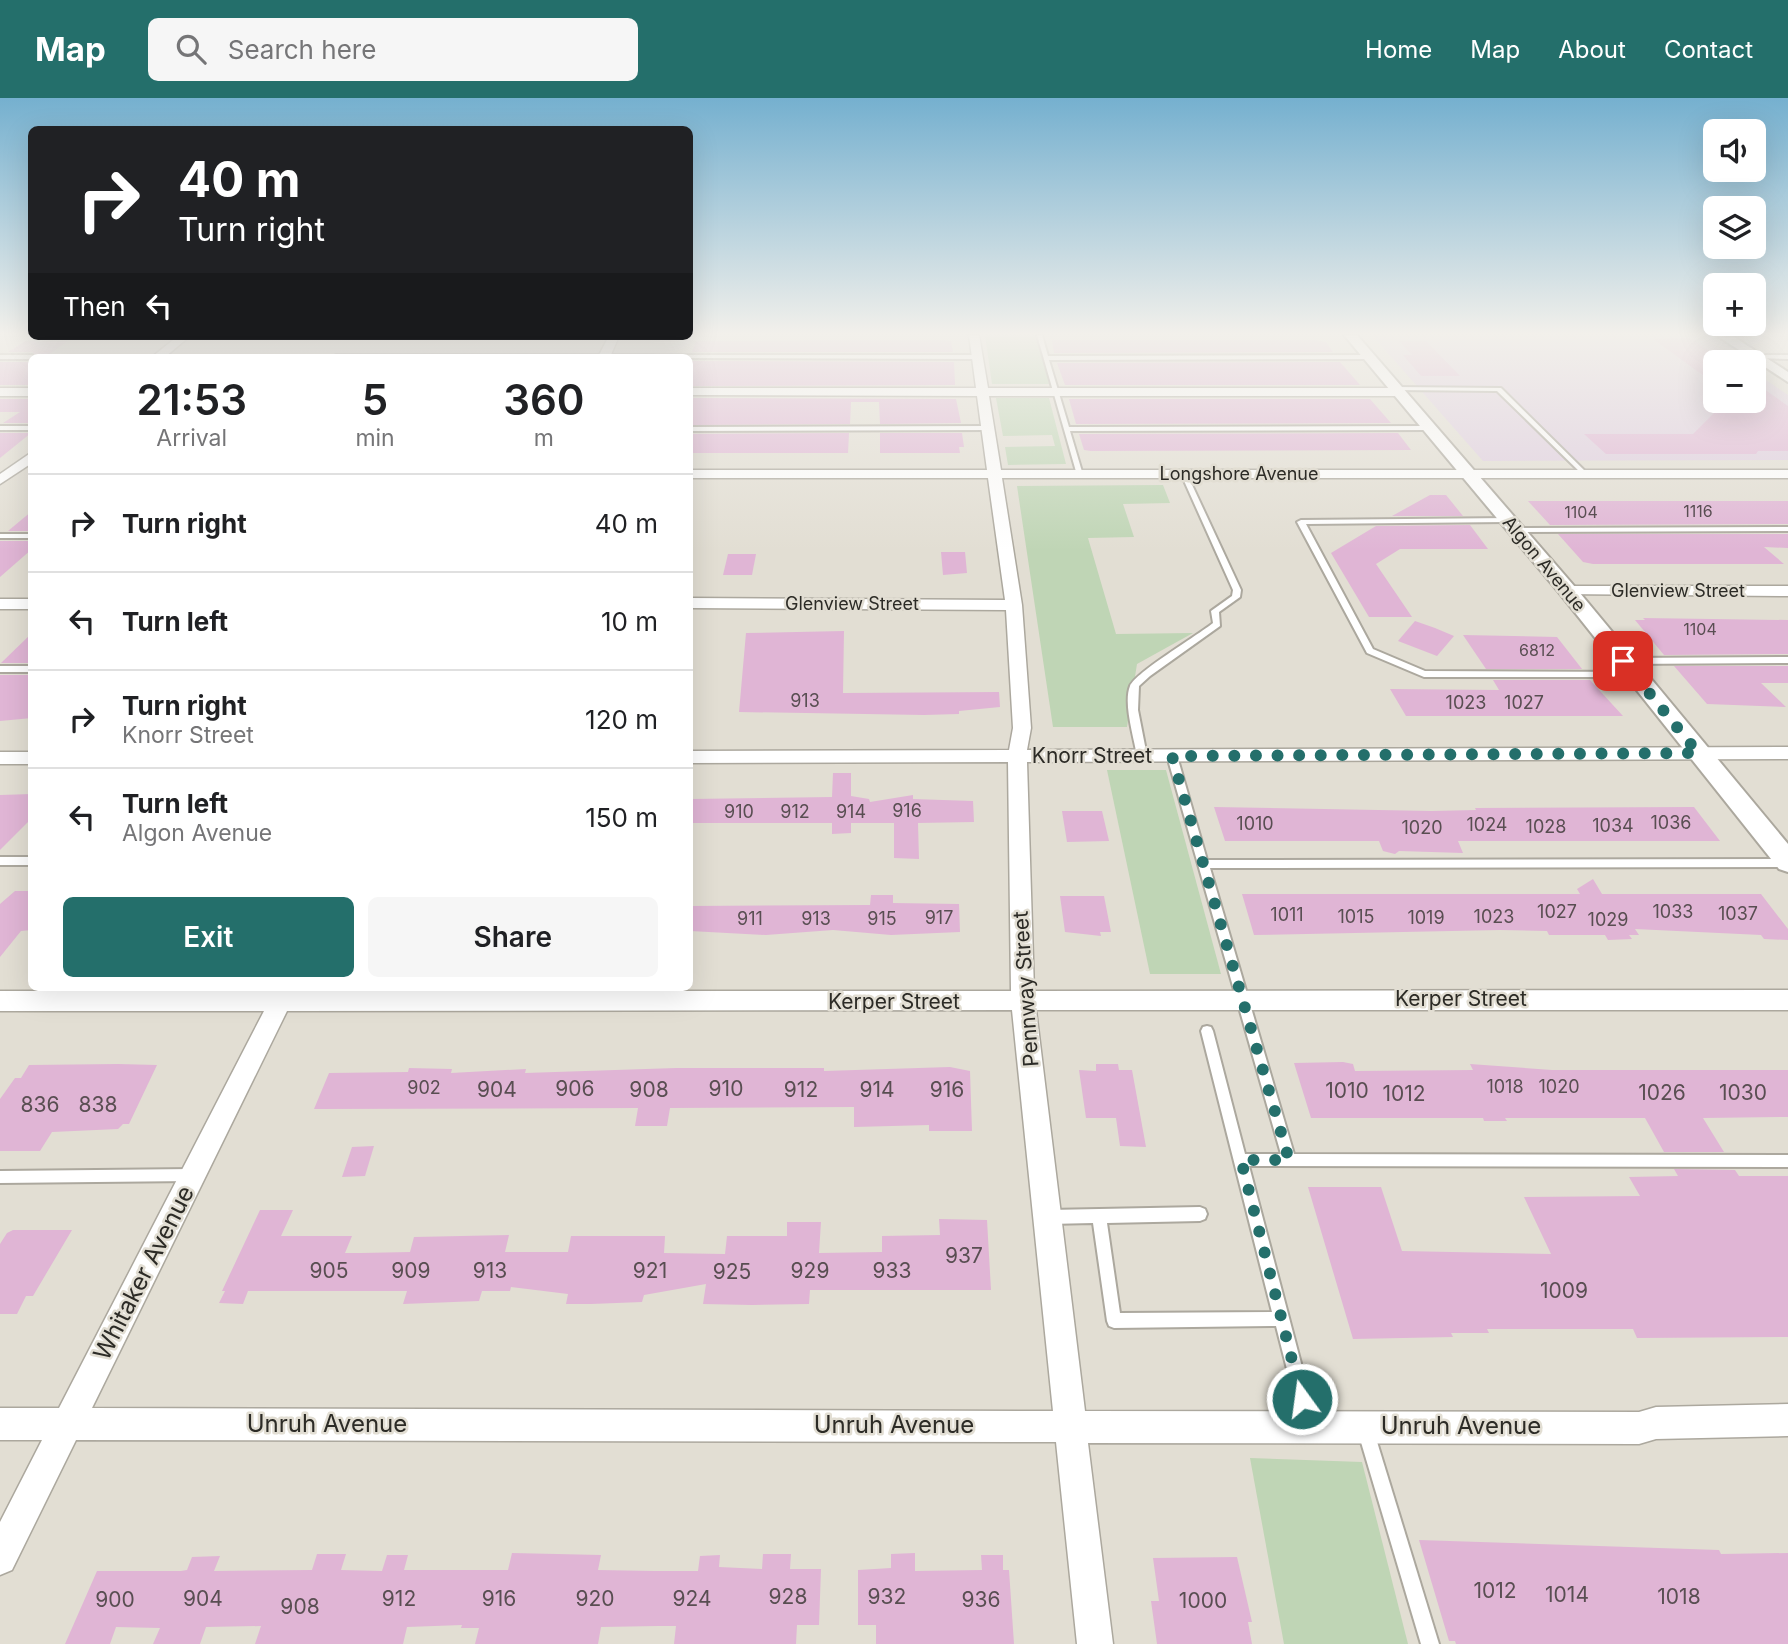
<!DOCTYPE html>
<meta charset="utf-8">
<style>
:root{--surface:#fff;--page:#f6f6f6;--text:#202124;--muted:#757577;--line:#e0e0e0;--accent:#246f6b}
body{margin:0;font-family:Inter,sans-serif;background:var(--page);color:var(--text);height:100vh;display:flex;flex-direction:column;font-size:26px;white-space:nowrap}
*{box-sizing:border-box;margin:0}
p{font-size:23px;color:var(--muted)}
.icon{flex:none;width:38px;height:38px;fill:none;stroke:currentColor;stroke-width:2;stroke-linecap:round;stroke-linejoin:round}
.map{position:relative;flex:1;overflow:hidden}
.details{position:absolute;left:28px;top:256px;width:665px;height:637px;display:flex;flex-direction:column;background:var(--surface);border-radius:10px;box-shadow:0 7px 28px #0002}
.details>*{flex:none}
.top-card{position:absolute;left:28px;top:28px;width:665px;height:214px;border-radius:10px;box-shadow:0 7px 28px #0002;background:#202124;color:#fff;overflow:hidden}
.fabs{position:absolute;left:1703px;top:21px;display:grid;gap:14px}
.fabs a{display:grid;place-items:center;width:63px;height:63px;border-radius:10px;background:var(--surface);box-shadow:0 7px 28px #0002;font-size:35px}
.pin{position:absolute;display:grid;place-items:center;width:60px;height:60px;color:#fff;margin:-30px;border-radius:14px;box-shadow:0 4px 10px #0006}
.me{position:absolute;width:77px;margin:-38px;rotate:346deg;stroke-linejoin:round;filter:drop-shadow(0 0 5px #0008)}
.turn{display:flex;align-items:center;gap:24px;height:147px;padding:0 35px;font-size:32px}
.turn .icon{width:91px;height:91px;stroke-width:2.5}
.turn b{display:block;font-size:49px;line-height:60px}
.then{display:flex;align-items:center;height:66px;padding:0 35px;background:#0003;gap:14px;font-size:26px}
.eta{display:flex;justify-content:space-evenly;align-items:center;height:119px;text-align:center}
.eta b{font-size:42px;font-weight:600;line-height:49px}
.primary-button{display:flex;gap:14px;margin-top:auto;padding:14px 35px}
.primary-button a{flex:1;height:80px;border-radius:10px;background:var(--accent);color:#fff;font-size:28px;font-weight:600;line-height:80px;text-align:center}
.primary-button a+a{background:var(--page);color:var(--text)}
ul{padding:0;list-style:none}
li{display:flex;align-items:center;gap:21px;height:98px;padding:0 35px;border-top:2px solid var(--line)}
li div{flex:1}
li b{display:block;font-size:26px}
li em{font-style:normal}
header{display:flex;align-items:center;gap:42px;box-sizing:border-box;height:98px;padding:0 35px;background:var(--accent);color:#fff}
header strong{font-size:33px}
nav{display:flex;gap:38px;margin-inline-start:auto;font-size:24px}
.search{width:490px;height:63px;background:var(--page);display:flex;align-items:center;gap:18px;box-sizing:border-box;padding:0 24px;border-radius:10px;color:var(--muted);font-size:26px}
.map>svg:first-child{display:block}
.education{fill:#dfcee0}
.green{fill:#bfd5b5}
.building{fill:#e0b5d5}
.lines{fill:none;stroke-linecap:round;stroke-linejoin:round}
.service-casing{stroke:#aca89e;stroke-width:4}
.minor-casing{stroke:#aca89e;stroke-width:3}
.tertiary-casing{stroke:#aca89e;stroke-width:4}
.service{fill:#fff;fill-rule:evenodd}
.minor{fill:#fff;fill-rule:evenodd}
.tertiary{fill:#fff;fill-rule:evenodd}
.route{stroke:#246f6b;stroke-width:12;stroke-dasharray:0 21.6}
.labels{text-anchor:middle;stroke-width:5;stroke-linejoin:round;paint-order:stroke}
.far-number-label{font-size:16px;fill:#594e52}
.far-street-label{font-size:18px;fill:#2c2b26;stroke:#e2ded3}
.number-label{font-size:18px;fill:#594e52}
.street-label{font-size:21px;fill:#2c2b26;stroke:#e2ded3}
.near-number-label{font-size:21px;fill:#594e52}
.near-street-label{font-size:24px;fill:#2c2b26;stroke:#e2ded3}
</style>
<header>
<strong>Map</strong>
<div class="search"><svg class="icon" aria-label="search" viewBox="0 0 24 24"><circle cx="10" cy="10" r="6"/><path d="M15 15l6 6"/></svg>Search here</div>
<nav><a>Home</a><a>Map</a><a>About</a><a>Contact</a></nav>
</header>
<div class="map">
<svg width="1788" height="1546" viewBox="0 0 1788 1546">
<rect width="100%" height="100%" fill="#e2ded3"/>
<path class="education" d="M1372 237H1699L1740 264H1715V303H1754V274L1788 297V362L1483 363Z"/>
<g class="green">
<path d="M985 237H1036L1049 286H992Z"/>
<path d="M996 300H1049L1066 366 1008 367 1005 349 1055 348 1052 337 1003 338Z"/>
<path d="M1163 387 1170 405 1123 406 1134 439 1088 440 1116 536 1193 535 1137 566 1127 629H1053L1017 388Z"/>
<path d="M1107 672H1166L1221 876H1150Z"/>
<path d="M1250 1360 1362 1364 1408 1546H1284Z"/>
</g>
<g class="building">
<path d="M1690 240 1725 264H1715V286L1653 241Z"/>
<path d="M938 242 951 243 953 254H692L696 243Z"/>
<path d="M1052 242H1315L1326 244 1333 254 1054 255Z"/>
<path d="M25 243H68L45 259H38L32 254H8Z"/>
<path d="M1399 243H1426L1460 278H1421L1403 257H1412Z"/>
<path d="M690 263 954 264 955 287 690 288Z"/>
<rect x="0" y="264" width="32" height="23"/>
<path d="M1340 264 1360 287H1065L1057 265Z"/>
<path d="M1754 284 1788 308V353H1758L1756 356H1606L1584 336H1693L1726 303H1754Z"/>
<path d="M690 300 956 301 961 325 880 326 879 304H851L850 326 690 327Z"/>
<path d="M0 301H32V325H3L20 314H0Z"/>
<path d="M1069 301H1370L1391 325 1076 326Z"/>
<path d="M0 335H31L0 360Z"/>
<path d="M880 335H962L964 349H959L960 355H880Z"/>
<path d="M1398 335 1411 352 1091 353 1084 352 1079 336Z"/>
<path d="M690 336 849 335 848 355H690Z"/>
<path d="M1430 397H1446L1463 418H1392Z"/>
<path d="M1528 403H1788V426L1550 427Z"/>
<path d="M32 413V433H8Z"/>
<path d="M1470 427 1488 451H1400L1376 466 1412 519H1369L1331 455 1376 428Z"/>
<path d="M1558 436H1788V450L1764 449 1784 466H1593L1583 464Z"/>
<path d="M0 443H32V451L0 479Z"/>
<path d="M941 454H965L967 475 943 477Z"/>
<path d="M728 456H756L752 477H723Z"/>
<path d="M1643 520 1788 522V556L1664 557 1635 522H1645Z"/>
<path d="M1415 523 1435 530 1454 538 1437 558 1398 543Z"/>
<path d="M844 533 843 595 999 594 1000 609 959 613V616L924 617 739 614 746 535Z"/>
<path d="M32 535V565H1Z"/>
<path d="M1463 537 1557 539 1582 571H1486Z"/>
<path d="M1674 568H1788V585H1761L1786 609 1707 606Z"/>
<path d="M0 577H32V620L0 623Z"/>
<path d="M1493 582H1590L1623 618H1406L1390 591 1499 592Z"/>
<path d="M833 675H851V698L869 701 870 704 913 697V701L973 703 974 724 918 725 919 761 894 760V725H851V735L832 736V725H690V701L832 699Z"/>
<path d="M32 696V720L0 752V697Z"/>
<path d="M1214 709 1432 713 1476 712 1475 710 1694 709 1720 743H1458L1463 755 1399 753 1395 756 1383 753 1379 743H1225Z"/>
<path d="M1062 713H1102L1109 743 1067 744Z"/>
<path d="M1593 781 1602 796H1761L1788 831V842L1764 841 1761 837 1635 831 1639 837H1629L1632 841 1608 842 1605 837H1549L1547 833 1500 832 1254 837 1242 796H1580L1577 791Z"/>
<path d="M15 793H32V832L21 833 0 859V806Z"/>
<path d="M871 797H893V805L959 806 960 834 891 837 833 832 766 837 690 833V808L870 807Z"/>
<path d="M1060 798H1104L1111 834H1100L1101 838 1065 834Z"/>
<path d="M1343 964 1353 966 1355 973 1473 972 1470 966 1552 972H1788V1019L1703 1020 1724 1054H1664L1645 1020H1505L1507 1023H1484L1483 1020H1311L1294 965Z"/>
<path d="M1096 966H1118L1119 972H1132L1146 1049 1120 1048 1116 1020H1086L1079 972 1096 973Z"/>
<path d="M29 967 118 966 157 967 129 1026H123L118 1031 52 1034 40 1053H0V1001L15 980H21Z"/>
<path d="M950 969 970 973 972 1033H929V1027L854 1029V1009L670 1010 667 1028H635L638 1010 314 1011 329 975 408 974 409 970 452 971 451 975 526 971 525 975 676 970H824V973Z"/>
<path d="M374 1048 365 1078 342 1079 352 1049Z"/>
<path d="M1674 1071 1735 1072 1739 1078H1788V1239L1637 1240 1633 1231H1487L1489 1235H1451L1453 1239 1353 1241 1308 1089H1381L1402 1153 1551 1156 1524 1099 1640 1098 1629 1079 1678 1078Z"/>
<path d="M260 1112H293L281 1138H352L345 1155H361L410 1154 414 1139 509 1137 505 1154H568L571 1138H665L664 1155 725 1156 727 1138H787V1124H821L819 1155 882 1154V1138L940 1137 939 1121 987 1122 991 1192H810L809 1206 752 1207 703 1206 706 1186 644 1197 642 1204 591 1206H566L568 1196 511 1189 510 1193H482L479 1203 403 1206 407 1193H248L243 1206 219 1205 225 1193H222Z"/>
<path d="M13 1132H72L33 1198H26L17 1216H0V1146L7 1135Z"/>
<path d="M1419 1442 1719 1452 1721 1456 1788 1455V1546H1456L1455 1543H1449Z"/>
<path d="M512 1455 601 1457 598 1472 654 1473H698L700 1458 720 1457 719 1469 762 1471 763 1456H791L790 1471H821L819 1527H797L796 1546H674L676 1528H658L601 1529 598 1546H475L479 1530H461L462 1527 407 1529 403 1546H255L261 1528 206 1529 200 1546H153L160 1530 116 1529 110 1546H65L97 1473H181L187 1472 192 1459 220 1458 214 1473 312 1472 317 1456H346L341 1472 382 1473 387 1457H408L404 1472H508Z"/>
<path d="M915 1455V1473L982 1472 981 1457H1003V1472H1009L1014 1546H876V1527H858V1472L891 1470V1456Z"/>
<path d="M1237 1459 1252 1524H1248L1252 1546H1157L1151 1503H1159L1153 1460Z"/>
</g>
<g class="lines">
<defs>
<g id="service">
<path d="M1037 237H1042L1048 258 1370 257 1373 259 1370 261 1049 262 1069 329 1428 328 1431 330 1428 332 1070 333 1083 377 1080 379 1077 377Z"/>
<path d="M0 257H32L35 259H32V261H0Z"/>
<path d="M336 257H979L982 259 979 261 333 259Z"/>
<path d="M1757 257H1788V261L1755 260V258Z"/>
<path d="M1396 289 1501 290 1588 376 1583 377 1497 293 1394 292 1393 291Z"/>
<rect x="0" y="328" width="32" height="4"/>
<path d="M690 329 987 328 990 330 987 332 690 333Z"/>
<path d="M1184 374 1187 376 1241 492 1240 499 1219 514 1220 528 1150 578 1139 588 1138 612 1147 658 1142 661 1137 658C1134 640 1123 605 1130 588 1136 574 1197 538 1213 525L1211 513 1232 498 1233 492 1181 376Z"/>
<path d="M1510 420 1511 422 1507 424 1306 426 1373 551 1425 573 1635 574 1639 577 1638 579H1424L1367 555 1297 424 1301 422Z"/>
<path d="M1788 429V433L1516 434 1512 432 1516 430Z"/>
<rect x="0" y="436" width="32" height="4"/>
<path d="M1788 559V565L1623 566 1619 563 1623 560Z"/>
<rect x="0" y="568" width="32" height="6"/>
<path d="M1172 655 1177 658 1207 762 1788 761V769L1210 770 1294 1056 1788 1057V1069L1249 1068 1317 1326 1315 1332 1309 1334 1303 1332 1301 1326 1276 1228 1114 1230 1109 1228 1107 1223 1093 1125 1049 1126 1044 1124 1042 1119 1044 1114 1049 1112 1200 1109 1205 1111 1207 1116 1205 1121 1200 1123 1107 1125 1120 1215 1272 1214 1201 933 1203 929 1207 928 1211 929 1213 933 1245 1056H1281L1167 658Z"/>
<rect x="0" y="759" width="32" height="8"/>
<path d="M193 1071 198 1072 200 1077 198 1082 193 1083 0 1085V1073Z"/>
<path d="M1366 1326 1372 1328 1374 1334 1439 1546H1421L1358 1334 1360 1328Z"/>
</g>
<g id="minor">
<path d="M969 237H979L988 290H1398L1404 294 1398 298H989L1001 372H1788V380H1002L1022 507 1031 630 1027 652 1788 649V661L1027 664 1034 893 1788 892V912H1036L1085 1313 1639 1314 1656 1309 1788 1306V1338L1656 1341 1639 1346 1088 1345 1113 1546H1077L1056 1344 76 1342 12 1472 0 1477V1424L42 1342H0V1310H59L264 913H0V893H274L276 889H298L297 893H1011L1008 664 690 665V653L1009 652 1013 630 1006 512 690 510V500L1005 502 988 380H690V372H987L977 298 690 297V290H976ZM1012 912 1053 1313 92 1310 287 913Z"/>
<path d="M178 238H190L165 259H152Z"/>
<path d="M609 238H619L610 259H598Z"/>
<rect x="0" y="290" width="32" height="8"/>
<path d="M32 354V365L0 386V376Z"/>
<path d="M1568 488H1788V498L1562 496 1560 493Z"/>
<rect x="0" y="501" width="32" height="10"/>
<rect x="0" y="654" width="32" height="12"/>
</g>
<g id="tertiary">
<path d="M1344 237H1357L1575 489 1788 746V774L1779 771 1561 497Z"/>
<path d="M1716 237H1731L1788 274V284Z"/>
</g>
</defs>
<use href="#service" class="service-casing"/>
<use href="#minor" class="minor-casing"/>
<use href="#tertiary" class="tertiary-casing"/>
<use href="#service" class="service"/>
<use href="#minor" class="minor"/>
<use href="#tertiary" class="tertiary"/>
</g>
<linearGradient id="sky" x2="0" y2="1"><stop stop-color="#75b0cf"/><stop offset="0.52" stop-color="#f2f0eb"/><stop offset="1" stop-color="#f2f0eb" stop-opacity="0"/></linearGradient>
<rect width="1788" height="453" fill="url(#sky)"/>
<g class="lines">
<path class="route" d="M1302 1301 1241 1062H1289L1172 658 1698 655 1623 563"/>
</g>
<g class="labels">
<g class="far-number-label">
<text x="1698" y="419">1116</text>
<text x="1581" y="420">1104</text>
<text x="1700" y="537">1104</text>
<text x="1537" y="558">6812</text>
</g>
<g class="far-street-label">
<text x="1239" y="382">Longshore Avenue</text>
<text transform="translate(1544 466) rotate(50)" y="6">Algon Avenue</text>
<text x="1678" y="499">Glenview Street</text>
<text x="852" y="512">Glenview Street</text>
</g>
<g class="number-label">
<text x="805" y="609">913</text>
<text x="1466" y="611">1023</text>
<text x="1524" y="611">1027</text>
<text x="907" y="719">916</text>
<text x="739" y="720">910</text>
<text x="795" y="720">912</text>
<text x="851" y="720">914</text>
<text x="1671" y="731">1036</text>
<text x="1255" y="732">1010</text>
<text x="1487" y="733">1024</text>
<text x="1613" y="734">1034</text>
<text x="1546" y="735">1028</text>
<text x="1422" y="736">1020</text>
<text x="1557" y="820">1027</text>
<text x="1673" y="820">1033</text>
<text x="1738" y="822">1037</text>
<text x="1287" y="823">1011</text>
<text x="1356" y="825">1015</text>
<text x="1494" y="825">1023</text>
<text x="939" y="826">917</text>
<text x="1426" y="826">1019</text>
<text x="750" y="827">911</text>
<text x="816" y="827">913</text>
<text x="882" y="827">915</text>
<text x="1608" y="828">1029</text>
<text x="1505" y="995">1018</text>
<text x="1559" y="995">1020</text>
<text x="424" y="996">902</text>
</g>
<g class="street-label">
<text x="1092" y="665">Knorr Street</text>
<text transform="translate(1026 891) rotate(-94)" y="7">Pennway Street</text>
<text x="1461" y="908">Kerper Street</text>
<text x="894" y="911">Kerper Street</text>
</g>
<g class="near-number-label">
<text x="575" y="998">906</text>
<text x="726" y="998">910</text>
<text x="497" y="999">904</text>
<text x="649" y="999">908</text>
<text x="801" y="999">912</text>
<text x="877" y="999">914</text>
<text x="947" y="999">916</text>
<text x="1347" y="1000">1010</text>
<text x="1662" y="1002">1026</text>
<text x="1743" y="1002">1030</text>
<text x="1404" y="1003">1012</text>
<text x="40" y="1014">836</text>
<text x="98" y="1014">838</text>
<text x="964" y="1165">937</text>
<text x="329" y="1180">905</text>
<text x="411" y="1180">909</text>
<text x="490" y="1180">913</text>
<text x="650" y="1180">921</text>
<text x="810" y="1180">929</text>
<text x="892" y="1180">933</text>
<text x="732" y="1181">925</text>
<text x="1564" y="1200">1009</text>
<text x="1495" y="1500">1012</text>
<text x="1567" y="1504">1014</text>
<text x="788" y="1506">928</text>
<text x="887" y="1506">932</text>
<text x="1679" y="1506">1018</text>
<text x="203" y="1508">904</text>
<text x="399" y="1508">912</text>
<text x="499" y="1508">916</text>
<text x="595" y="1508">920</text>
<text x="692" y="1508">924</text>
<text x="115" y="1509">900</text>
<text x="981" y="1509">936</text>
<text x="1203" y="1510">1000</text>
<text x="300" y="1516">908</text>
</g>
<g class="near-street-label">
<text transform="translate(144 1175) rotate(-63)" y="8">Whitaker Avenue</text>
<text x="327" y="1334">Unruh Avenue</text>
<text x="894" y="1335">Unruh Avenue</text>
<text x="1461" y="1336">Unruh Avenue</text>
</g>
</g>
</svg>
<div class="fabs">
<a><svg class="icon" aria-label="sound" viewBox="0 0 24 24"><path d="M4 9h4l5-4v14l-5-4H4zM17 9q2 3 0 6"/></svg></a>
<a><svg class="icon" aria-label="layers" viewBox="0 0 24 24"><path d="M12 4l9 5-9 5-9-5zM3 14l9 5 9-5"/></svg></a>
<a>+</a>
<a>−</a>
</div>
<div class="pin" style="left:1623px;top:563px;background:#d93025"><svg class="icon" aria-label="arrive" viewBox="0 0 24 24"><path d="M6 21V4h12l-3 4 3 4H6"/></svg></div>
<svg class="me" style="left:1302px;top:1301px" viewBox="-20 -20 40 40"><circle r="17" fill="#246f6b" stroke="#fff" stroke-width="3"/><path d="M0-11L8 9 0 5-8 9z" fill="#fff"/></svg>
<div class="top-card">
<div class="turn"><svg class="icon" aria-label="right" viewBox="0 0 24 24"><path d="M7 20v-9h11M14 6l5 5-5 5"/></svg><div><b>40 m</b>Turn right</div></div>
<div class="then">Then<svg class="icon" aria-label="left" viewBox="0 0 24 24"><path d="M17 20v-9H6M10 6l-5 5 5 5"/></svg></div>
</div>
<section class="details">
<div class="eta">
<div><b>21:53</b><p>Arrival</p></div>
<div><b>5</b><p>min</p></div>
<div><b>360</b><p>m</p></div>
</div>
<ul>
<li><svg class="icon" aria-label="right" viewBox="0 0 24 24"><path d="M7 20v-9h11M14 6l5 5-5 5"/></svg><div><b>Turn right</b></div><em>40 m</em></li>
<li><svg class="icon" aria-label="left" viewBox="0 0 24 24"><path d="M17 20v-9H6M10 6l-5 5 5 5"/></svg><div><b>Turn left</b></div><em>10 m</em></li>
<li><svg class="icon" aria-label="right" viewBox="0 0 24 24"><path d="M7 20v-9h11M14 6l5 5-5 5"/></svg><div><b>Turn right</b><p>Knorr Street</p></div><em>120 m</em></li>
<li><svg class="icon" aria-label="left" viewBox="0 0 24 24"><path d="M17 20v-9H6M10 6l-5 5 5 5"/></svg><div><b>Turn left</b><p>Algon Avenue</p></div><em>150 m</em></li>
</ul>
<div class="primary-button"><a>Exit</a><a>Share</a></div>
</section>
</div>
